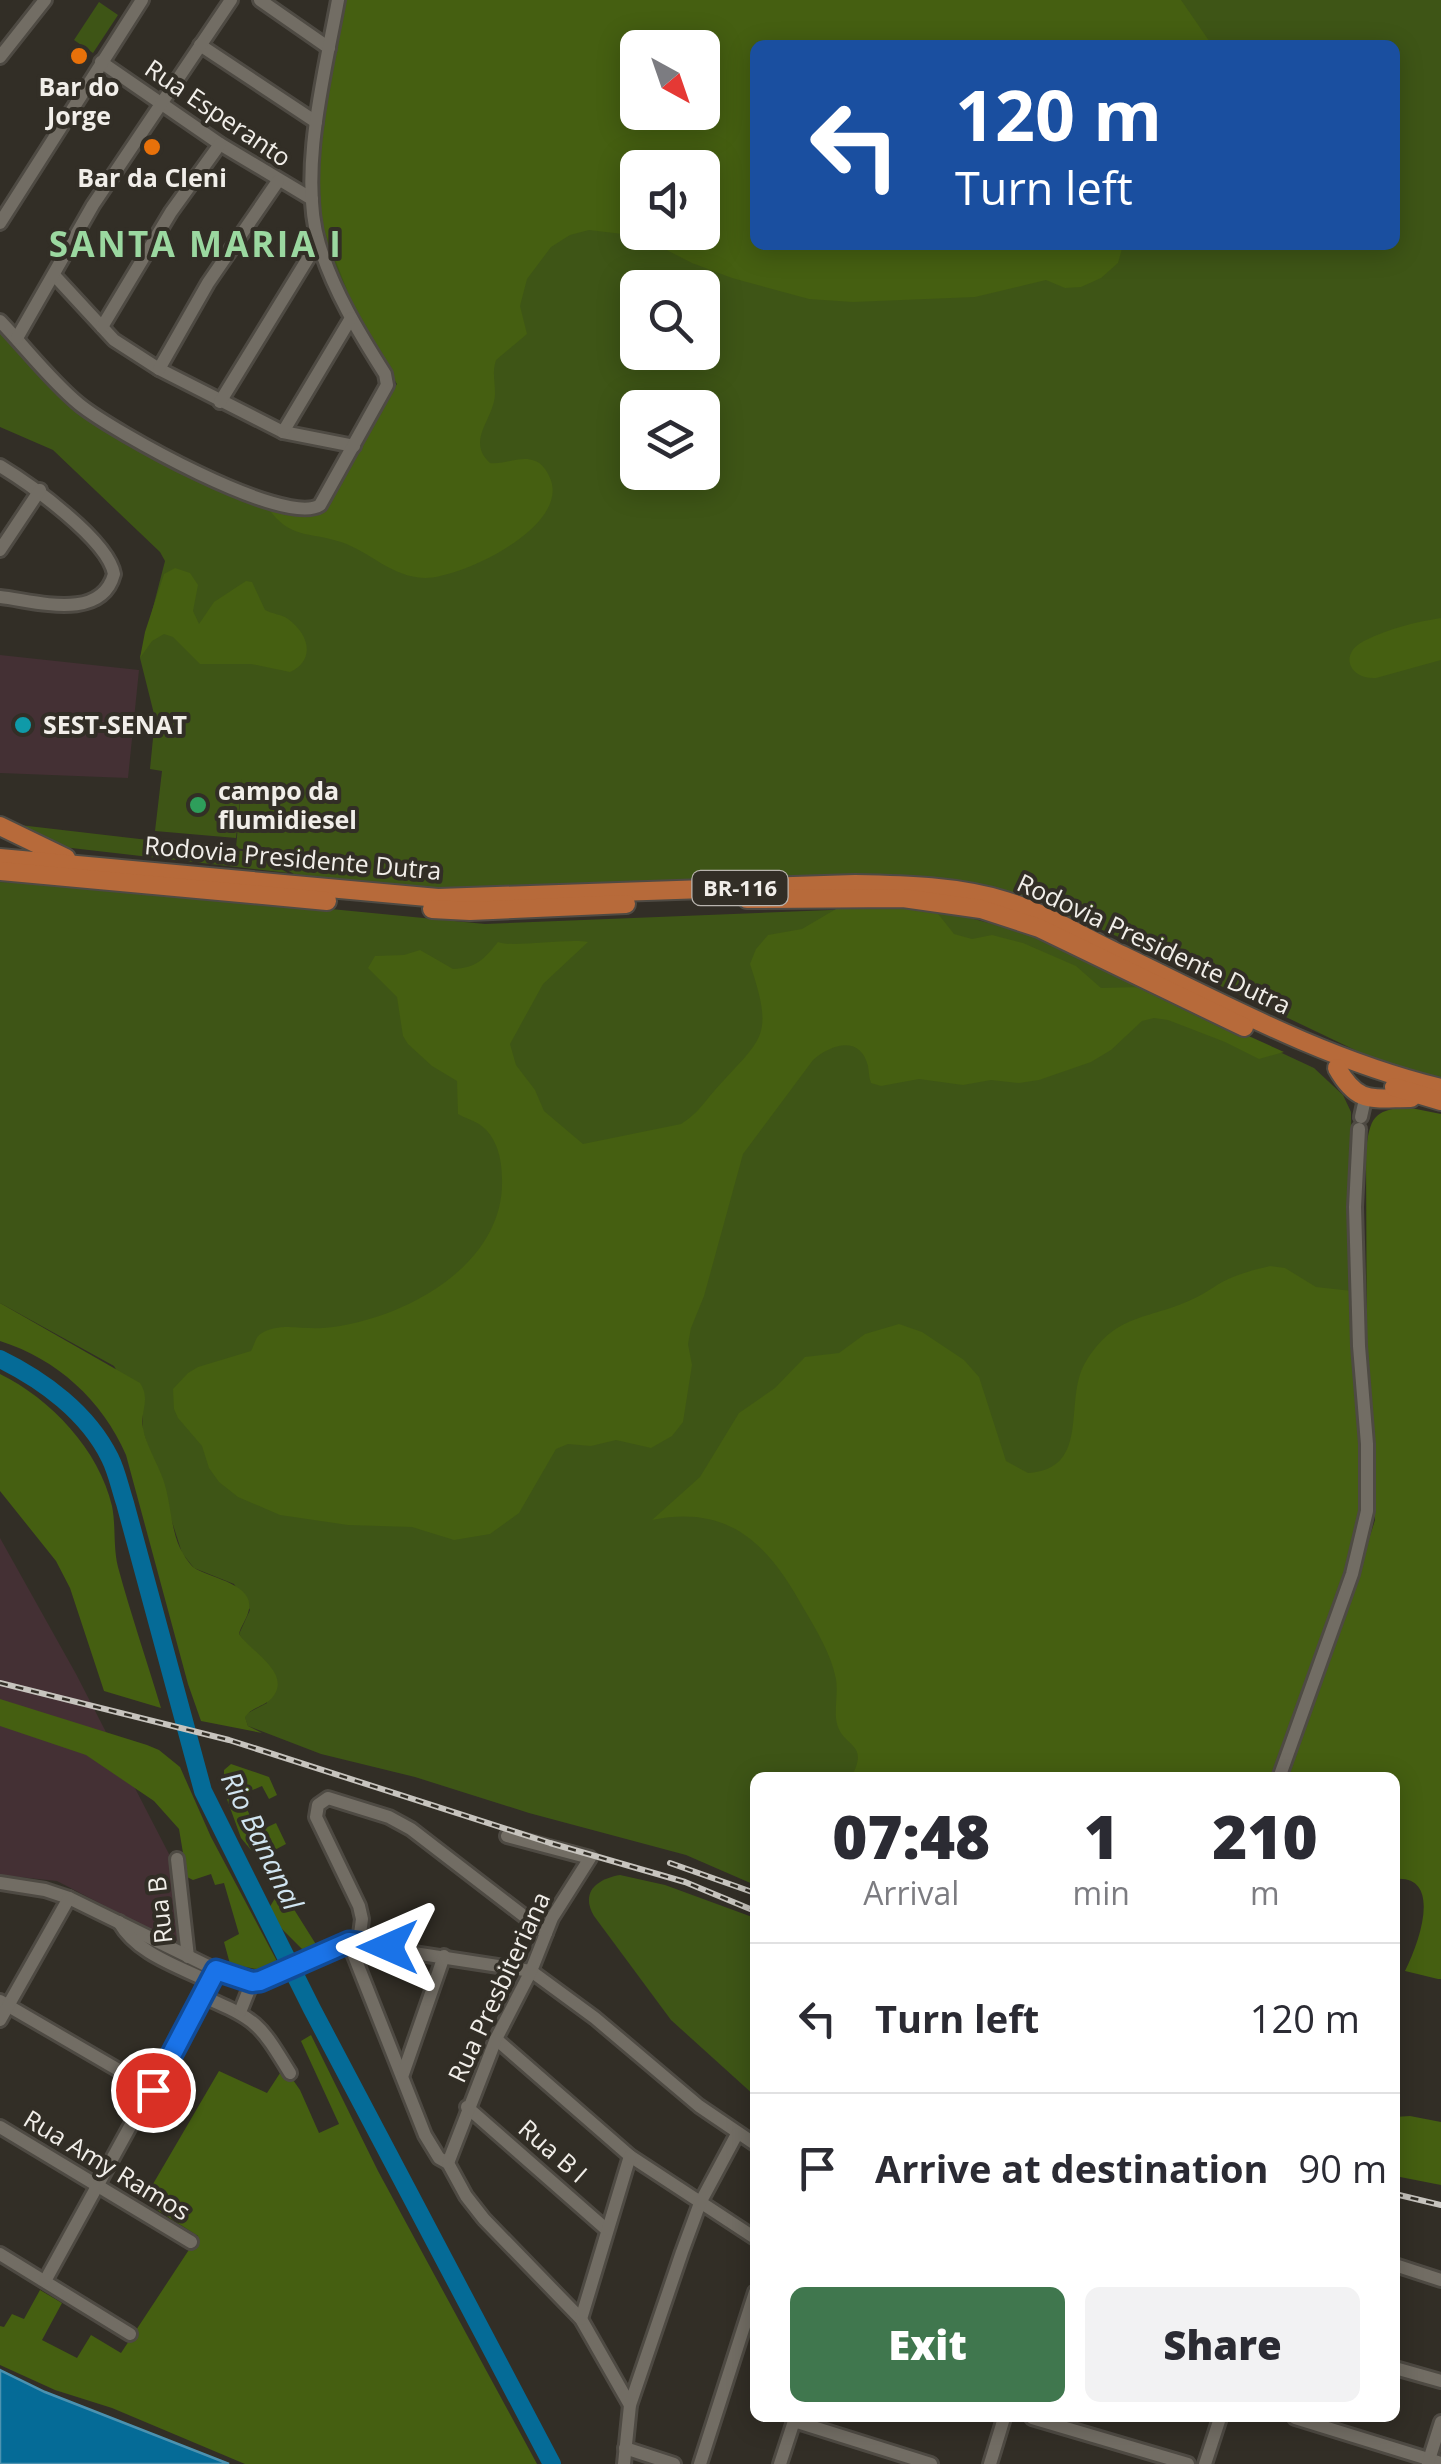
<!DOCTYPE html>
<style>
:root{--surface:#fff;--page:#f2f2f3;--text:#2b2b33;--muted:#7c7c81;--line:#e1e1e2;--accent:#40774e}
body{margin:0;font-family:"Open Sans",sans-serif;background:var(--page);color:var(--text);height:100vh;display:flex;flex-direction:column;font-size:38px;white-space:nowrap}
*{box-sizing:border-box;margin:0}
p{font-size:32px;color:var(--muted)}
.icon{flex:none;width:55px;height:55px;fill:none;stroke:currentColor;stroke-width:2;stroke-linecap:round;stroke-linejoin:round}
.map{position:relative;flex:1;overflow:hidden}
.panel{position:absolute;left:750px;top:1772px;width:650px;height:650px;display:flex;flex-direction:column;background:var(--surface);border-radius:15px;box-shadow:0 5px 25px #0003}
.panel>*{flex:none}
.banner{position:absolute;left:750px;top:40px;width:650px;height:210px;border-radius:15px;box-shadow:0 5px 25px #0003;background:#1a4fa0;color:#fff;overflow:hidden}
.needle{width:65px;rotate:140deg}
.controls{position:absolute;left:620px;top:30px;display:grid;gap:20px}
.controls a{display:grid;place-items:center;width:100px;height:100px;border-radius:15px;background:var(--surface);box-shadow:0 5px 25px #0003;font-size:50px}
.pin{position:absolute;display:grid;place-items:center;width:85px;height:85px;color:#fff;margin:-42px;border:5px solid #fff;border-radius:50%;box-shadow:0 2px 10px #0007}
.me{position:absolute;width:110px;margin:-55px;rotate:270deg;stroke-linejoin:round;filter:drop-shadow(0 0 8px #0008)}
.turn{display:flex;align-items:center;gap:35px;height:210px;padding:0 40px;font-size:45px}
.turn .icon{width:130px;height:130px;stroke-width:2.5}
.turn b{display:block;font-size:70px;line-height:85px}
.eta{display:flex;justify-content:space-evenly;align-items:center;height:170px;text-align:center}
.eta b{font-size:60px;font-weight:800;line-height:70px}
.primary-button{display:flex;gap:20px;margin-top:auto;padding:20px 40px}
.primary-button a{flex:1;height:115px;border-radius:15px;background:var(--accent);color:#fff;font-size:40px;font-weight:800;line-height:115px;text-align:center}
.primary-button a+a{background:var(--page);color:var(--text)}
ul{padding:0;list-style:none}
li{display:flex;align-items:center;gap:30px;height:150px;padding:0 40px;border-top:2px solid var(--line)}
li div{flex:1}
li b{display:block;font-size:38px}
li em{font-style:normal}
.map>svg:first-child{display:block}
.industrial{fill:#443034}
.green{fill:#3e5516;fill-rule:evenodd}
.forest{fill:#455f11;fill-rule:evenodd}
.water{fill:#056b97;stroke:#4c92b0;stroke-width:2.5}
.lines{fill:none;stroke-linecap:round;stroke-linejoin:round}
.river{stroke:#056b97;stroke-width:18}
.minor-casing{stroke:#4e4a43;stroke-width:18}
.highway-casing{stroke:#4e4a43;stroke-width:22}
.minor{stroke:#726d64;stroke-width:12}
.highway{stroke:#b76a3a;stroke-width:18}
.rail-casing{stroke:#c7c4be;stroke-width:6}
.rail{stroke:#322e26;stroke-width:2.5;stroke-dasharray:8;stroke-linecap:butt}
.route-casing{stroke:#114b97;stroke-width:25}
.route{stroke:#1a73e8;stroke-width:18}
.food-dot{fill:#e8710a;stroke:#322e26;stroke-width:4}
.culture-dot{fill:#0f9aa8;stroke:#322e26;stroke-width:4}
.leisure-dot{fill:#2e9e5b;stroke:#322e26;stroke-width:4}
.labels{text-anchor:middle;stroke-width:8;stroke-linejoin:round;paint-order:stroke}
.shield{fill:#322e26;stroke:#b8b4ae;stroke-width:2.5}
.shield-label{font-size:22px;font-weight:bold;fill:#f1eee9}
.poi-label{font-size:25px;font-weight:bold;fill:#f1eee9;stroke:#322e26}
.street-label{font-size:25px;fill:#f1eee9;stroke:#322e26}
.water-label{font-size:28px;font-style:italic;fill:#d1e5f1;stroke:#322e26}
.district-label{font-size:35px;font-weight:bold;letter-spacing:2.5px;fill:#9bd8a0;stroke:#322e26}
</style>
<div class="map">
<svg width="1441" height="2464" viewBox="0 0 1441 2464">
<rect width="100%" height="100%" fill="#322e26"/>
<g class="industrial">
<path d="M0 655 139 670 128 778 0 773Z"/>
<path d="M0 1538 76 1674 169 1854 180 1945 57 1881 0 1875Z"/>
</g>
<g class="green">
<path d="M341 0H1441V1082L1380 1062 1112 934 1022 897 788 878 636 881 463 891 347 882 294 874 254 851 236 848 242 778 236 838 155 831 162 771 150 769 155 718 140 658 165 561 160 552 53 450 0 427V332L82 416 231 496 305 516 314 515 326 507 397 384 353 306 324 238 318 193ZM755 45H1395V245H755ZM638 48H702V112H638ZM638 168H702V232H638ZM638 288H702V352H638ZM638 408H702V472H638Z"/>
<path d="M99 2 118 15 93 53 74 40Z"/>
<path d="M11 824 251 852 288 873 54 846Z"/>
<path d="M0 882 84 885 485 924 905 907C948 911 989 922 1031 936L1314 1068 1343 1095 1351 1112 1354 1373 1362 1476 1357 1534 1273 1777 755 1778V1885L686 1855 529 1813 415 1777 321 1754 248 1726 244 1715 267 1703 263 1659 250 1649 239 1634 250 1610 234 1584 194 1568 182 1553 143 1431V1416L114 1366 0 1303Z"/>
<path d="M620 1875 665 1885 755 1918V2096L671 2020 594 1916C580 1892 597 1879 620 1875Z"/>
</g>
<g class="forest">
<path d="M341 0H1181L1212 45H755V245H1123L1118 263 1101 278 1081 287 1065 288 1046 280 975 297 853 302 809 299 732 278 692 263 639 236 589 230 570 235 551 247 527 279 520 306 527 334 496 360C492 372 495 381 495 393 495 419 465 440 490 463 505 465 521 455 535 461 542 463 547 471 550 478 571 526 462 578 425 578 391 577 371 552 341 542 307 531 291 540 267 507L309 516 323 510 397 384 353 306 321 222 319 149ZM638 48H702V112H638ZM638 168H702V232H638Z"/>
<path d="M175 568 190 573 198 585 193 611 199 624 214 602 246 581 252 582 265 610C272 614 281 614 288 619 309 634 316 660 290 672L251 664H200L173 637 164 634 152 641 140 658 145 632 164 574Z"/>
<path d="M1441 618V660L1376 678C1350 680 1338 654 1364 641 1387 629 1416 622 1441 618Z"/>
<path d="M905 907 935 910 954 934 972 939 992 935 1023 943 1076 966 1101 988 1140 987 1284 1052 1259 1059 1225 1042 1168 1020 1154 1018 1142 1021 1111 1050 1091 1062 1039 1080 1019 1083 991 1080 963 1085 919 1079 881 1086 871 1083C869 1078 869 1072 868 1066 860 1034 830 1045 813 1060L743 1154 704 1296 691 1328 688 1344 692 1365 683 1422 672 1436 651 1448 616 1440 591 1446 568 1444 556 1449 519 1513 490 1534 454 1540 412 1527 348 1525 280 1515 238 1497 219 1482 209 1468 202 1446 178 1418 174 1409 173 1389 188 1373 198 1367 251 1351C255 1344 255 1337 262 1333 281 1322 303 1330 323 1328 399 1322 505 1267 502 1179 502 1159 497 1136 479 1124 472 1120 465 1118 458 1114L457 1081 432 1066 408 1044 403 1036 397 997 368 968 375 956 404 955 420 950 453 969C477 968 484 959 498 942 511 948 567 938 588 942L543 984 510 1044 516 1065 535 1090 544 1111 583 1144 681 1124C696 1115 703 1104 715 1090 762 1037 775 1039 750 964L756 949 768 935 802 929 836 909Z"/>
<path d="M1406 1107 1441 1114V1979H1438L1405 1971C1422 1937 1441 1875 1395 1879V1778H1285L1343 1621 1375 1520V1470L1367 1382 1366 1150C1370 1119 1373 1110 1406 1107Z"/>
<path d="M1270 1266 1285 1268 1316 1287 1352 1291C1353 1319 1352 1348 1354 1376 1358 1440 1366 1499 1350 1562L1273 1777H851C872 1740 839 1749 836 1718 835 1705 838 1692 836 1679 831 1654 817 1631 804 1609 769 1545 730 1504 652 1520L700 1477 739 1413 775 1388 805 1357 839 1353 865 1334 899 1324 922 1332 964 1360 979 1377 1006 1461 1028 1473C1092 1469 1063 1401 1085 1363 1116 1312 1146 1321 1193 1299 1207 1293 1219 1282 1233 1277 1245 1272 1258 1269 1270 1266Z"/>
<path d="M0 1303 140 1383C151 1400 140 1410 143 1428 146 1445 157 1462 163 1479 171 1501 170 1526 180 1548 183 1554 188 1562 193 1567 209 1579 258 1583 248 1613 246 1620 241 1626 239 1634 252 1653 294 1674 271 1699 263 1707 252 1707 245 1717L248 1726 262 1733 201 1721 188 1684 126 1455C102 1400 57 1359 0 1341Z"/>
<path d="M0 1374C51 1399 99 1450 112 1506 116 1526 113 1547 118 1567 131 1615 147 1661 161 1708L104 1691 70 1588 56 1561 0 1491Z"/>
<path d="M0 1699 147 1745 159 1750 180 1767 211 1837 279 1965 262 1970 230 1964 224 1942 239 1934 224 1883 215 1885 211 1874 193 1880 187 1877 179 1829 154 1801 86 1755 0 1726Z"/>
<path d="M231 1764 269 1777 277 1795 269 1799 262 1786 241 1795 257 1832 276 1823 286 1844 271 1852 291 1891 290 1903 317 1946 305 1952 266 1913 277 1895 256 1856 241 1838 224 1791V1770Z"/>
<path d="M311 2035 378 2171 537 2464H245L112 2408 55 2390 0 2365V2326L4 2327 12 2314 24 2319 40 2290 62 2303 42 2340 77 2358 91 2335 121 2353 198 2236 157 2210 168 2194 153 2184 219 2071 267 2093 284 2067 300 2090 319 2133 339 2124 301 2041Z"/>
<path d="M1410 2116 1441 2122V2185L1395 2176V2117Z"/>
</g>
<path class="water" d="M0 2370 45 2392 229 2464H0Z"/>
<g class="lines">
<path class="river" d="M0 1359C43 1380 88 1413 110 1458 117 1472 120 1488 125 1503L203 1791 312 2009 552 2464"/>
<defs>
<g id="minor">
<path d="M260 0 329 48"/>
<path d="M200 45 316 122"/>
<path d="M0 57 45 0"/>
<path d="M101 62 220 144 312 199"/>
<path d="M0 223 142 0"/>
<path d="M54 275 114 340 159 369 283 432 354 446"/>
<path d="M0 321C26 348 50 380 79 404 112 431 285 528 320 505L387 385 385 374C359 333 333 290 319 244 298 173 325 72 338 0"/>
<path d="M102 327 171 212 220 144"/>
<path d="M17 338 93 205 231 0"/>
<path d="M159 369 208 283 278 181"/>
<path d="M220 402 318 242"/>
<path d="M283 432 351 318"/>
<path d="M0 466C30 484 108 540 114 574 101 622 36 601 0 597"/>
<path d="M0 550 40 490"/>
<path d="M1361 1117 1365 1099"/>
<path d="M1279 1778 1352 1574 1367 1511V1444L1359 1346 1355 1207 1359 1129"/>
<path d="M177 1859 188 1957"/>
<path d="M0 1883 45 1890 69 1898 216 1970 252 1982 274 1978 349 1943 531 1971 595 2018 699 2106 755 2144"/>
<path d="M119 1922C137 1954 178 1966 210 1982"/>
<path d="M359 1942 362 1919 359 1906 316 1817 318 1805 328 1798 389 1817 411 1829 546 1933"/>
<path d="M349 1943 425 2135 439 2158 448 2163 466 2196 484 2219 581 2319 630 2405"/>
<path d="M202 1996C257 2020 259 2022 290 2073"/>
<path d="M0 2001 153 2090"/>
<path d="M240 2012 252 1982"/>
<path d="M0 2020 69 1898"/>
<path d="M496 2039 630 2156 755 2238"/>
<path d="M403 2074 444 1956"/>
<path d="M467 2107 607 2230"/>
<path d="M0 2127 191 2242"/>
<path d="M448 2163 496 2039 531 1971 552 1918 590 1858 507 1836"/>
<path d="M0 2254 130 2334"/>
<path d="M1395 2265 1441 2280"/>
<path d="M45 2281 216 1970"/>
<path d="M581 2319 630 2156"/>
<path d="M1395 2368 1441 2381"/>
<path d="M1032 2418 1188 2464"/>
<path d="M1295 2418 1441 2463"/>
<path d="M794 2421 931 2464"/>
<path d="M625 2448 674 2464"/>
<path d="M1428 2463 1441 2422"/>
<path d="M624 2464 630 2405 682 2252 700 2203 737 2134"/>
<path d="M700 2464 755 2292"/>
<path d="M780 2464 795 2418"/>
<path d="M990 2464 1004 2418"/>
<path d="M1205 2464 1220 2418"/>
</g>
<g id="highway">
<path d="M0 826 66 858"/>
<path d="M0 858 438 898 855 884C906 885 957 886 1006 901 1047 914 1085 938 1124 956 1227 1006 1329 1061 1441 1088"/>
<path d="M0 871 327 901"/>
<path d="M747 899 903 898 981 909 1039 928 1244 1027"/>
<path d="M432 909 470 911 626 904"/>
<path d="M1337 1068C1358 1105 1372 1098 1411 1098"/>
<path d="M1394 1087 1441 1101"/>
</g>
</defs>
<use href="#minor" class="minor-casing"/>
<use href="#highway" class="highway-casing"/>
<use href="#minor" class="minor"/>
<use href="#highway" class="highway"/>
<defs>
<g id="rail">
<path d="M0 1683 229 1740 550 1843 685 1882 755 1911"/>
<path d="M670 1863 755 1893"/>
<path d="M1395 2194 1441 2205"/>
</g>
</defs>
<use href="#rail" class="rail-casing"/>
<use href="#rail" class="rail"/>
</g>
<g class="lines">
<defs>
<path id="route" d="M153 2090 216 1970 252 1982 260 1981 349 1942 388 1947"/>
</defs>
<use href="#route" class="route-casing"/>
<use href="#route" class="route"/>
</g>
<g class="food-dot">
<circle cx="79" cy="56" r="10"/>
<circle cx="152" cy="147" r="10"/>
</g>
<circle class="culture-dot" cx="23" cy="725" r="10"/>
<circle class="leisure-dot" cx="198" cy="805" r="10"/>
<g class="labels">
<rect class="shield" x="692.5" y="871" width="95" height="34" rx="8"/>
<g class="shield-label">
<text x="740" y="896">BR-116</text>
</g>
<g class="poi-label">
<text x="79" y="96">Bar do<tspan x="79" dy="29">Jorge</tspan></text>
<text x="152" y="187">Bar da Cleni</text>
<text x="43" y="734" text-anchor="start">SEST-SENAT</text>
<text x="218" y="800" text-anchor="start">campo da<tspan x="218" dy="29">flumidiesel</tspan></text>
</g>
<g class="street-label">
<text transform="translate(218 113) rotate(34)" y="9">Rua Esperanto</text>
<text transform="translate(293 858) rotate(5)" y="9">Rodovia Presidente Dutra</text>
<text transform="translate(1154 944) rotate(25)" y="9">Rodovia Presidente Dutra</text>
<text transform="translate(160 1910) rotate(-96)" y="9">Rua B</text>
<text transform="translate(499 1987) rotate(-65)" y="9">Rua Presbiteriana</text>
<text transform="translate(553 2151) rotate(41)" y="9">Rua B I</text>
<text transform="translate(107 2165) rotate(31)" y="9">Rua Amy Ramos</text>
</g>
<g class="water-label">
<text transform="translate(262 1841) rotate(64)" y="10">Rio Bananal</text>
</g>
<g class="district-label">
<text x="196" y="257">SANTA MARIA I</text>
</g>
</g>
</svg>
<div class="controls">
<a><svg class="needle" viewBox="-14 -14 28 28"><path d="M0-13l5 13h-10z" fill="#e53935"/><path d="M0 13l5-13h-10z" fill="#7c7c81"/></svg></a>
<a><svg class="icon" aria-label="sound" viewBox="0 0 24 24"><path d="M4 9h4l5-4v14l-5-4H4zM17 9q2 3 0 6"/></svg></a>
<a><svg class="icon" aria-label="search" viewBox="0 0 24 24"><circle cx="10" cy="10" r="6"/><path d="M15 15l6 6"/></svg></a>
<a><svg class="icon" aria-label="layers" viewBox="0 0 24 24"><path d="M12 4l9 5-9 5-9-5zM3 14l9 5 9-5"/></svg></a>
</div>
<div class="pin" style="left:153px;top:2090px;background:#d93025"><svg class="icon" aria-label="arrive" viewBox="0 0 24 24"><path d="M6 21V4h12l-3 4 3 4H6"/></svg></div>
<svg class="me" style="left:388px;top:1947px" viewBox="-20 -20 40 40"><path d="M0-17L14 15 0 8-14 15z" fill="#1a73e8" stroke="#fff" stroke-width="4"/></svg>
<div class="banner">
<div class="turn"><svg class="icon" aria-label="left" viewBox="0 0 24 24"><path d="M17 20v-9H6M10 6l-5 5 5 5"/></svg><div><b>120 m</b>Turn left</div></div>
</div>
<section class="panel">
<div class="eta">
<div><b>07:48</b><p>Arrival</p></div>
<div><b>1</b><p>min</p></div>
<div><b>210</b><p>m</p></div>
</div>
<ul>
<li><svg class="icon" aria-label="left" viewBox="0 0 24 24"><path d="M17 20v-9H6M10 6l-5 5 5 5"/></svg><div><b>Turn left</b></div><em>120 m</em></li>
<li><svg class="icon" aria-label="arrive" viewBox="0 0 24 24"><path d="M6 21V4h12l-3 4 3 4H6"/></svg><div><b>Arrive at destination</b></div><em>90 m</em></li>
</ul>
<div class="primary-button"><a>Exit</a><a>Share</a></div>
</section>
</div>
